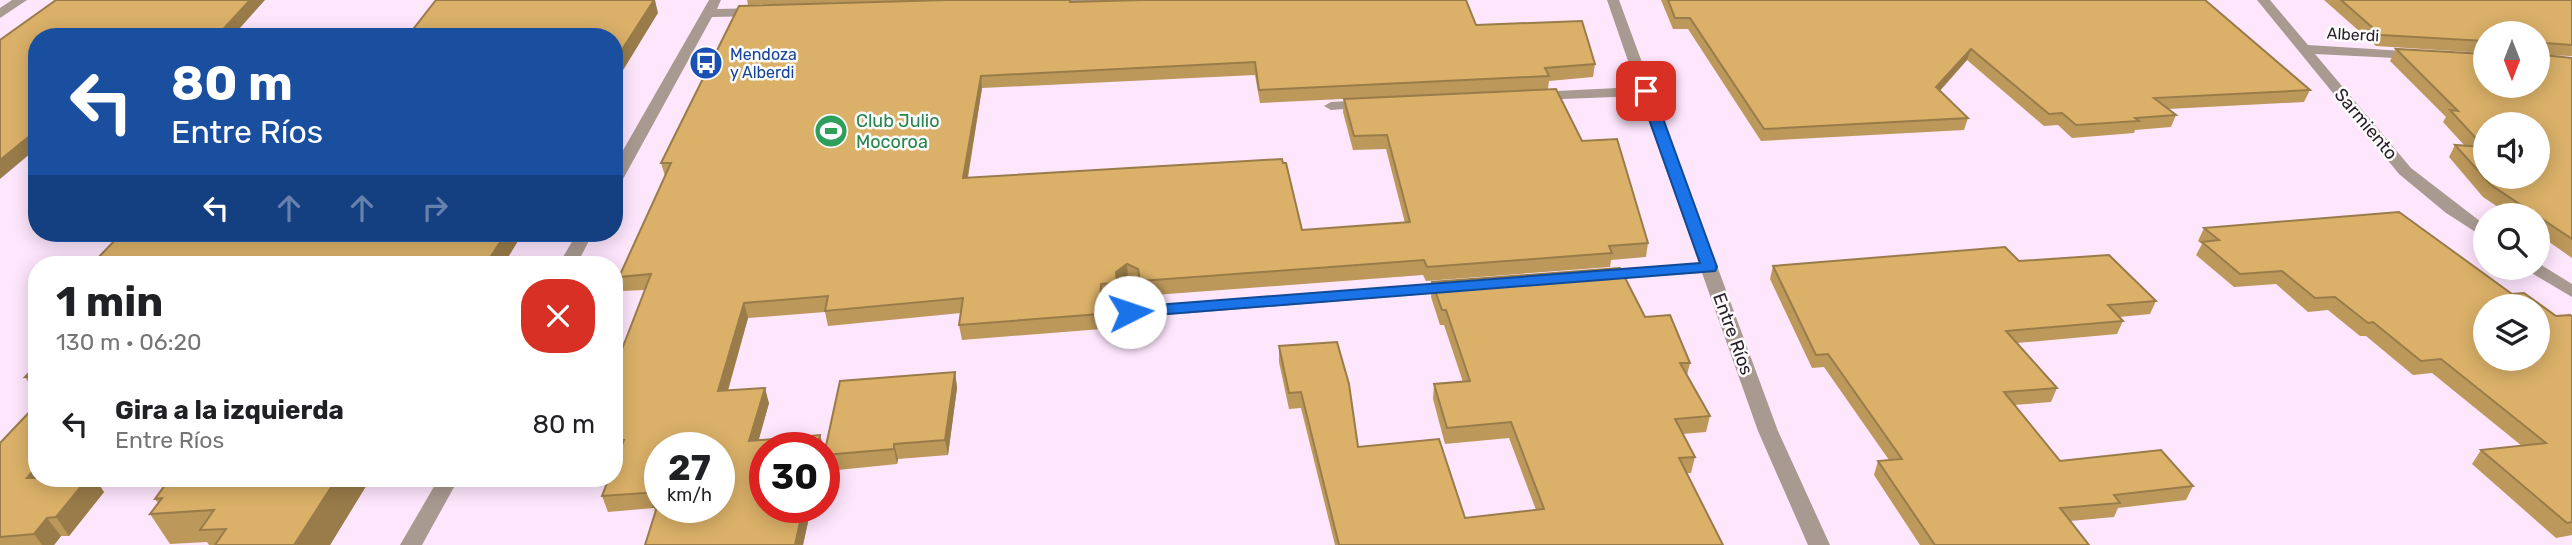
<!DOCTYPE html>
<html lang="es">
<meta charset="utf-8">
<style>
:root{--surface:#fff;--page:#f6f6f6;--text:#202124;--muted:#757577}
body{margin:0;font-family:Rubik,sans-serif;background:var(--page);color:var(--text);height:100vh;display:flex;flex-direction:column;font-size:26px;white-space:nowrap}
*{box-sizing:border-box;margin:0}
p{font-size:23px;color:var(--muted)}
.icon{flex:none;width:38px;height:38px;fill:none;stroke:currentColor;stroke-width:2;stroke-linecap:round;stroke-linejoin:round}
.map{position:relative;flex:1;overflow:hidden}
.sheet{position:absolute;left:28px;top:256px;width:595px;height:231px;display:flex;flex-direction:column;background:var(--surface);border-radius:28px;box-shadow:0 4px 18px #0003}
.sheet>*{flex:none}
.hud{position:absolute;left:28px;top:28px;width:595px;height:214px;border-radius:28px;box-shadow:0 4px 18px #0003;background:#1a4fa0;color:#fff;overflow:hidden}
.needle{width:46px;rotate:180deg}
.controls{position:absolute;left:2473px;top:21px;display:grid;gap:14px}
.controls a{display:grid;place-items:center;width:77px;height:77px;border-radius:50%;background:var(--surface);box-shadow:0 4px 18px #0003;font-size:35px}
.speed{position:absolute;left:644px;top:432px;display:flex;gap:14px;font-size:35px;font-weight:700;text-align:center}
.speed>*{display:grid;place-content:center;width:91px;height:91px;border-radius:50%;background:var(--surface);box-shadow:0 4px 18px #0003;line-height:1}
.speed small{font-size:18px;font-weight:400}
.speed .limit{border:10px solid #d22;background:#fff;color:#111}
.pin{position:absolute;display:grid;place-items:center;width:60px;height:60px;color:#fff;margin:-30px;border-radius:14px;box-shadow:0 4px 10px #0006}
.me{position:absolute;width:77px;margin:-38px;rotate:86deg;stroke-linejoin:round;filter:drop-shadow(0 0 5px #0008)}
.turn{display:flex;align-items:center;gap:24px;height:147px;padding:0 28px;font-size:32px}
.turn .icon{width:91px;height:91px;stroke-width:2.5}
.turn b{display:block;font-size:49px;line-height:60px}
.lanes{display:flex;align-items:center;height:66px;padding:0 28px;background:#0003;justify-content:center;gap:35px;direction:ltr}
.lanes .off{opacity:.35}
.round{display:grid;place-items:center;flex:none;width:74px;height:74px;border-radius:28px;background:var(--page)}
.head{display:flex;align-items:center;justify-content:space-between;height:119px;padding:0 28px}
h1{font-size:42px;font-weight:700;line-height:52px}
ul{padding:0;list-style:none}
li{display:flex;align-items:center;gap:21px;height:98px;padding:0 28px}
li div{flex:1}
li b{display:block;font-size:26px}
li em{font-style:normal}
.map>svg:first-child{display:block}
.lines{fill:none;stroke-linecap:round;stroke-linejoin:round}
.street{fill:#a99a91;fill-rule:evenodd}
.wall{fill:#bc985a}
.shaded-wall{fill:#997c4a}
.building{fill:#dbb169;stroke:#997c4a;stroke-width:2;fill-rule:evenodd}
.route{fill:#1a73e8;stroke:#114b97;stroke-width:2}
.labels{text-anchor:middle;stroke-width:5;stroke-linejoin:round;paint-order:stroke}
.far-street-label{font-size:16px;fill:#291e29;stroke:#fcfcfc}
.far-transit-label{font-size:16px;fill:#164399;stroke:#fcfcfc;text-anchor:start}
.leisure-label{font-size:18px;fill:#27864d;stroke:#fcfcfc;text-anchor:start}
.street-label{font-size:18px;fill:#291e29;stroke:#fcfcfc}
</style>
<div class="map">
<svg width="2572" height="545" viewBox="0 0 2572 545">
<rect width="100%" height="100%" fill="#fee6fd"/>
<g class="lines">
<g class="street">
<path d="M12 0H27L0 18V8Z"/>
<path d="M709 0H721L717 9 760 8 767 12 760 16 712 17 622 181 614 186V166Z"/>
<path d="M1043 0H1133L1127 4 1047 7 1041 3Z"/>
<path d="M1607 0H1619L1778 431 1830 545H1808L1758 431 1702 273 1600 280 1591 275 1600 270 1699 263 1640 96 1537 100 1530 96 1537 92 1637 87Z"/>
<path d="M2257 0H2270L2308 45 2420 52 2422 55 2415 59 2315 54 2411 168 2485 225V238L2446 213 2399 174Z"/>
<path d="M1366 100 1371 101 1373 104 1371 107 1331 110 1324 106 1331 102Z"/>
<path d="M577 233H593L577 264H559Z"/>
<path d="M2538 263 2572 284V297L2530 272 2527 268H2538Z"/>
<path d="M1129 281 1138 286 1139 306 1453 282 1462 287 1453 292 1130 318 1121 312 1120 286Z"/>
<path d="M439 478H459L422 545H400Z"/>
</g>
</g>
<g class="wall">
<path d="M747 0H1071V2L1476 25 1595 64 1593 77 1549 81 1548 89 1260 103 1255 75 982 88 968 178 1302 230 1405 223 1386 149 1353 150 1343 112 1344 99 1582 141 1648 243 1646 257 1611 260 1610 267 1426 281 1423 275 1141 296 1139 284 1128 279 1117 286 1118 298 1102 299V329L962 340 959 325 961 313 828 326 825 312 748 318 728 391 769 403 758 441 765 508H811L803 545 655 512 654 508 608 512 602 496 618 456H614V370L645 290 623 291 619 277 665 176 661 163 866 2 748 5Z"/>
<path d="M1661 0H2205L2310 90 2304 102 2168 109 2176 115 2171 127 2135 130 2134 133 2072 138 2058 125 2044 126 1967 60 1940 91 1968 118 1964 130 1761 141 1688 29H1673Z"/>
<path d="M2324 0H2572V56L2543 55 2572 58V258L2538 234V215H2510L2483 197 2449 157 2455 145H2464L2443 122 2446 117 2390 61 2396 49 2538 86 2485 33V53L2376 46Z"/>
<path d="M2204 228 2512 294 2556 316H2572V535L2556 538 2472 464 2481 450 2522 446 2432 373 2413 375 2366 336H2360L2328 310 2308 312 2276 284 2234 287 2196 255 2202 244 2198 241Z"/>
<path d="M2019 261 2156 301 2150 314 2119 317 2123 321 2117 334 2017 343 2057 388 2051 402 2014 405 2060 461 2193 486 2186 500 2118 508 2114 517 2070 521 2089 545H1920L1874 475 1878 461 1889 460 1824 367 1812 368 1770 279 1773 266Z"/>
<path d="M1432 282 1645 317 1690 363 1687 375 1710 416 1706 432 1682 434 1695 457 1691 473H1686L1723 545H1335L1301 408 1289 409 1279 362V346L1358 447 1465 518 1536 510 1509 438 1445 444 1433 399 1434 384 1463 382 1444 325H1440L1431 297Z"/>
<path d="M37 364V395L25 377Z"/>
<path d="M955 372 957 388 948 455 898 459 897 464 828 471 824 455Z"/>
<path d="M0 443 37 478 104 492 69 536H61L54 545H0Z"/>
<path d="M371 478 330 545H209L207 542 170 544 150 514 158 503 155 499Z"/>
</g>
<g class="shaded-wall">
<path d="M250 0H265L232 37H216Z"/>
<path d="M654 0H655L658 13 614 85V62Z"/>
<path d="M1971 49 1967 60 1932 99 1936 87Z"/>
<path d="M981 76 982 88 965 192 963 178Z"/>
<path d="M37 130V148L0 179V160Z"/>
<path d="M506 233H523L504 264H486Z"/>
<path d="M1127 264 1128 279 1117 286 1118 298 1116 272Z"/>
<path d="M1101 284 1102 299V329L1100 314Z"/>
<path d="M744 303 748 318 723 407 718 391Z"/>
<path d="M955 372 957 388 948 455 945 440Z"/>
<path d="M765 388 769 403 754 457 749 441Z"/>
<path d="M820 435 824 448H817Z"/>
<path d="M894 444 898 459 897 464 894 449Z"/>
<path d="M37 466V478H27Z"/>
<path d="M88 478H95L104 492 69 536 56 517Z"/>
<path d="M337 478H371L330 545H294Z"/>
<path d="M803 508H811L803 545H795Z"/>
<path d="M47 518 61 536 54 545H42L34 534Z"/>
</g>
<g class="building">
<path d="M56 0H250L216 37H37V130L0 160V40Z"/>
<path d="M436 0H654L614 62V37H407Z"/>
<path d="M947 0H1070V2L1142 0H1466L1476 25 1582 21 1595 64 1545 68 1549 76 1259 90 1255 62 981 76 963 178 1282 159 1283 163H1286L1302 230 1410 222 1387 135 1354 136 1344 99 1556 89 1582 141 1617 139 1648 243 1609 246 1612 253 1427 267 1424 260 1140 281 1138 269 1127 264 1116 272 1117 283 1101 284 1100 314 959 325 963 298 825 311 828 296 744 303 718 391 765 388 749 441 820 435 817 448H765V508H803L795 545H645L657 507H653L658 492 602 496 609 478H614V465L624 440H614V370L651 274 619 277 671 163H661L739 6ZM660 448H719V508H660Z"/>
<path d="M1668 0H2205L2310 90 2154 98 2176 115 2135 118 2139 121 2076 125 2062 113 2049 114 1971 49 1936 87 1968 118 1764 129 1690 18H1675Z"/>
<path d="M2341 0H2572V45L2545 43 2542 46 2543 55 2572 58V239L2491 185 2455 145 2484 147 2450 110 2458 111 2396 49 2485 54V86H2538V33H2485V41L2381 35ZM2485 124H2538V177H2485Z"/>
<path d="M2399 212 2512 294 2524 293 2556 316 2570 315 2572 316V522L2567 523 2481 450 2546 443 2441 359 2421 361 2373 322 2368 323 2335 297 2315 298 2282 271 2240 274 2202 242 2219 240 2204 228ZM2485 306H2538V359H2485Z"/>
<path d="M122 233H506L486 264H92Z"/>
<path d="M2005 247 2019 261 2109 255 2156 301 2108 305 2123 321 2006 331 2057 388 2004 392 2060 461 2161 450 2193 486 2114 495 2120 503 2060 508 2089 545H1935L1878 461 1902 459 1828 354 1816 355 1773 266Z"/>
<path d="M1620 268 1645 317 1670 315 1690 363H1680L1710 416 1675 419 1695 457 1679 458 1723 545H1339L1301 392 1289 393 1279 346 1337 342 1349 384 1358 447 1439 439 1465 518 1544 509 1511 422 1447 428 1434 384 1470 381 1446 310H1442L1432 282Z"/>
<path d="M37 364V376L25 377Z"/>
<path d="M955 372 945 440 894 444V449L824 455 840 381Z"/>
<path d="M37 404V466L27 478H88L56 517 47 518 34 534 0 537V443Z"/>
<path d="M170 478H337L294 545H215L226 529 200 530 214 510 150 514 162 498 155 499Z"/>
</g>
<path class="route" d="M1646 87 1653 91 1717 267 1715 271 1130 317 1122 312 1130 307 1700 263 1639 91Z"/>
<defs>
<symbol id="bus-disc" viewBox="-11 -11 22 22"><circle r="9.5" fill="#1a4fb4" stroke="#fcfcfc"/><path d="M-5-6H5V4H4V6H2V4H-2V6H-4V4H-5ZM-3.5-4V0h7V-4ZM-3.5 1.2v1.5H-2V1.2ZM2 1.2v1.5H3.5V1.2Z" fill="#fff"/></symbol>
<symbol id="stadium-disc" viewBox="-11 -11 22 22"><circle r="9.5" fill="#2e9e5b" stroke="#fcfcfc"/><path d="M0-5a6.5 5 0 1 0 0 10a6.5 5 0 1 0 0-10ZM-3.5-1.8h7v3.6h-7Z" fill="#fff"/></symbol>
</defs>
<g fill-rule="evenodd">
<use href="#bus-disc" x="687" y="44" width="38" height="38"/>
<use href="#stadium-disc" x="812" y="112" width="38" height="38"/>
</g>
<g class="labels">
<g class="far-street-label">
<text transform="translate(2353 34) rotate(3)" y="6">Alberdi</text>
</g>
<g class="far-transit-label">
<text x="730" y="60">Mendoza<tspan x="730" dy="18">y Alberdi</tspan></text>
</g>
<g class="leisure-label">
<text x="856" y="127">Club Julio<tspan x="856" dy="21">Mocoroa</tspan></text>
</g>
<g class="street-label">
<text transform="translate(2366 124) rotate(50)" y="6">Sarmiento</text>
<text transform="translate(1733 334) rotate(70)" y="6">Entre Ríos</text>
</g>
</g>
</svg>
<div class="controls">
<a><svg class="needle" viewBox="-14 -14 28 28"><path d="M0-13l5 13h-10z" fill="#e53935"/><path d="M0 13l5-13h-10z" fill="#757577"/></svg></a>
<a><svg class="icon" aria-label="sound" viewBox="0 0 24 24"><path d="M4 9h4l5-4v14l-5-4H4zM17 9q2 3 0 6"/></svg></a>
<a><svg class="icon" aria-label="search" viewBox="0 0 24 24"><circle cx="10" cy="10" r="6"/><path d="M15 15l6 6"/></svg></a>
<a><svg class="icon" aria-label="layers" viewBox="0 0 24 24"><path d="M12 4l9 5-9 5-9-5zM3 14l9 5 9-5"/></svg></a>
</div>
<div class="speed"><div>27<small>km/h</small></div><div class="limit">30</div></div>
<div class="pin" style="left:1646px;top:91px;background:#d93025"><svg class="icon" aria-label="arrive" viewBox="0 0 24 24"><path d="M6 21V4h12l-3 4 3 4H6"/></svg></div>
<svg class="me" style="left:1130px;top:312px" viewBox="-20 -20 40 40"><circle r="19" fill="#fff"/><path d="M0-13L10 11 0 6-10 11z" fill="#1a73e8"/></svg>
<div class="hud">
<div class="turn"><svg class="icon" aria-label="left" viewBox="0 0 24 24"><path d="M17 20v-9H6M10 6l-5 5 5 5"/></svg><div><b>80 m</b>Entre Ríos</div></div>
<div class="lanes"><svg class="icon" aria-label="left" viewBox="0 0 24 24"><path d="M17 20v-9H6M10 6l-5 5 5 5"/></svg><svg class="icon off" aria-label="ahead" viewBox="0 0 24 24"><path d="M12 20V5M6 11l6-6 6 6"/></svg><svg class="icon off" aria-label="ahead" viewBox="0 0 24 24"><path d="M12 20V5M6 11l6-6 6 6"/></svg><svg class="icon off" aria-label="right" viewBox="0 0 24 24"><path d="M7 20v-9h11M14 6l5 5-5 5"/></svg></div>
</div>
<section class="sheet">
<div class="head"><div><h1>1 min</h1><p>130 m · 06:20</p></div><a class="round" style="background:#d93025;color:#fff"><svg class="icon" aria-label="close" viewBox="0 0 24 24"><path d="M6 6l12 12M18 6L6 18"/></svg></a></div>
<ul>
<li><svg class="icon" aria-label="left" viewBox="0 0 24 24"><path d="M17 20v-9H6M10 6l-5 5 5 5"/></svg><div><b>Gira a la izquierda</b><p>Entre Ríos</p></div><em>80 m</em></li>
</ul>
</section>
</div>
